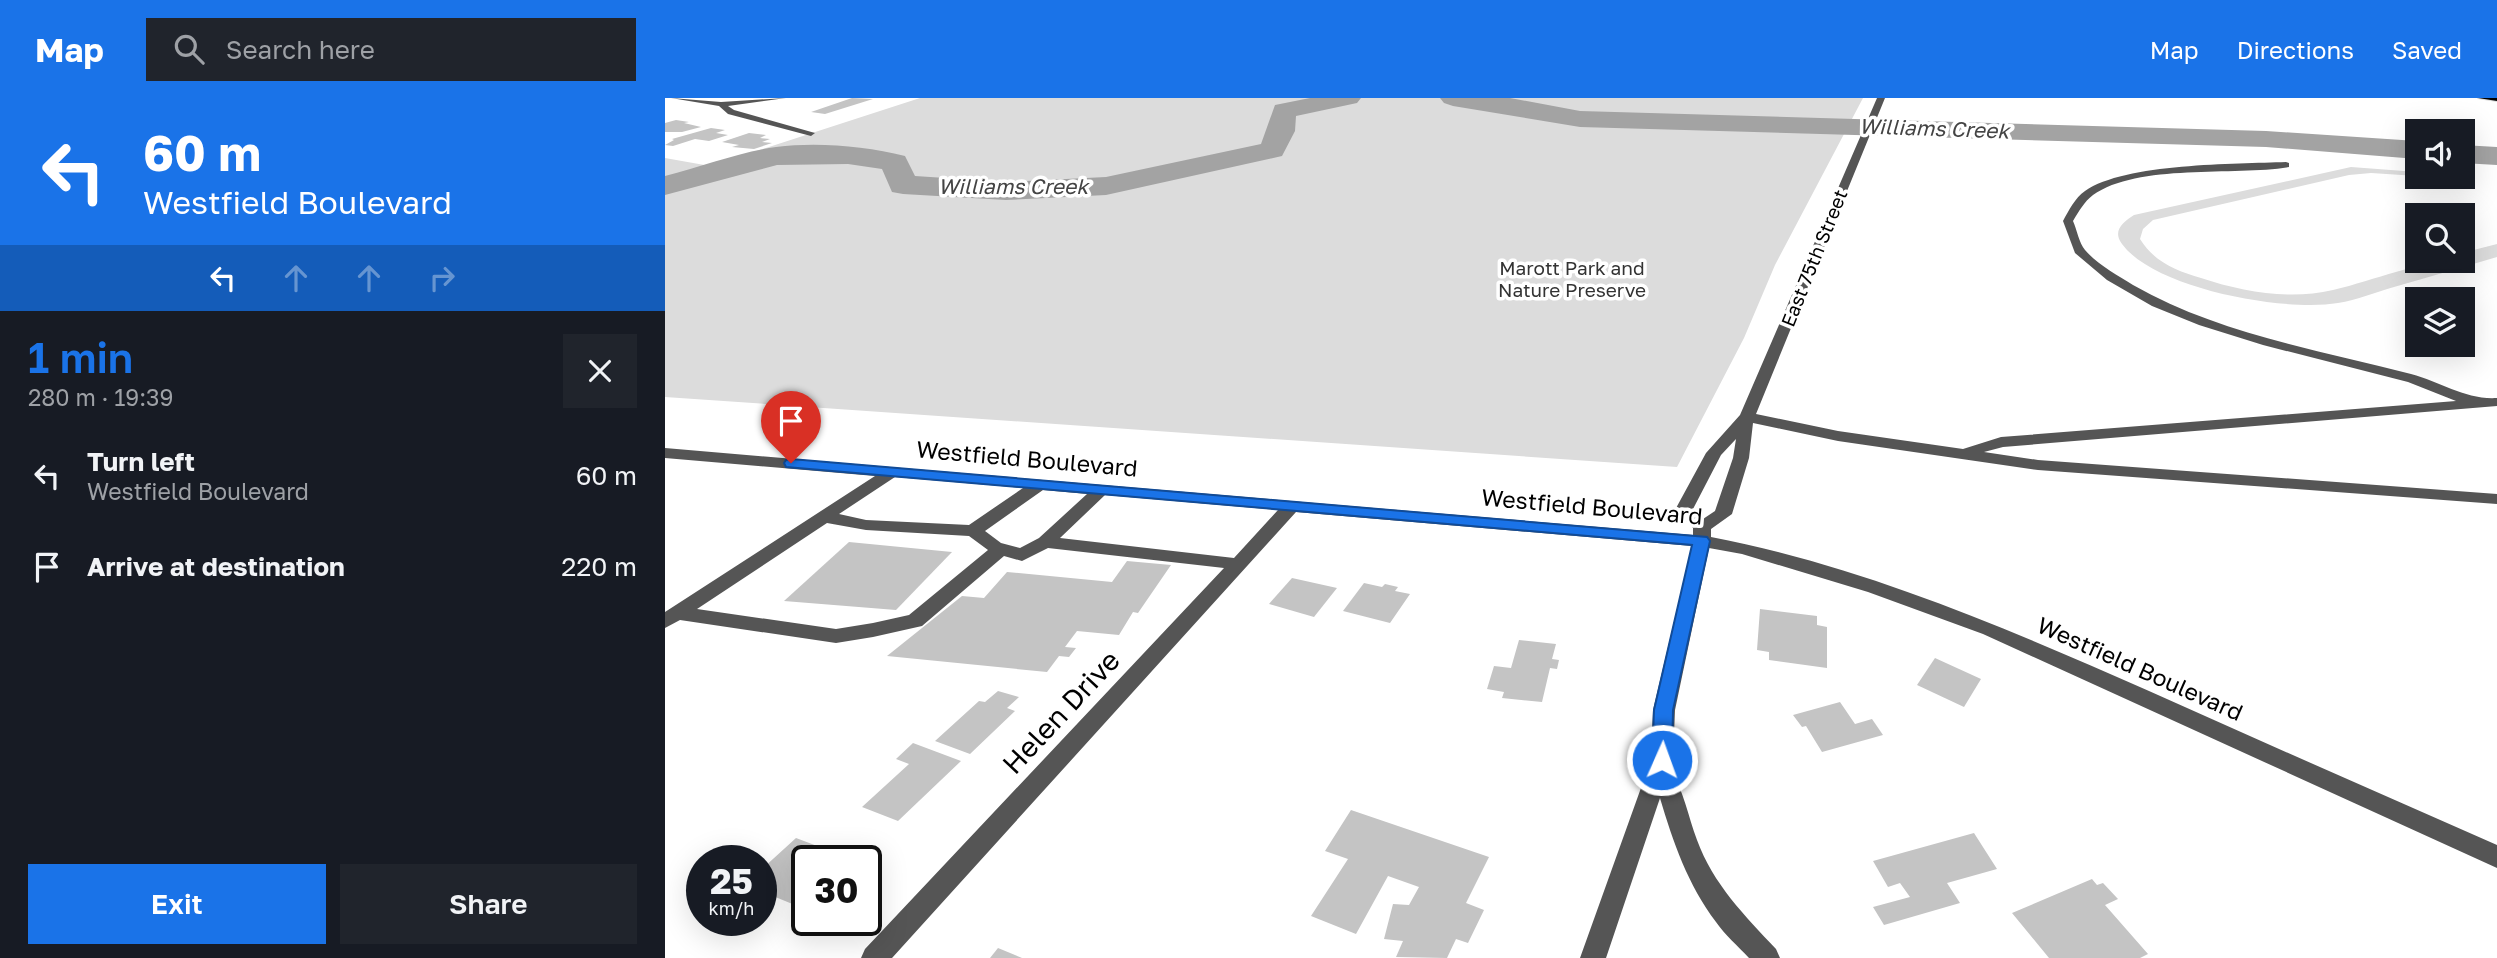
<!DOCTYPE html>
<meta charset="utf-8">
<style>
:root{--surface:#171b24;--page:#20242c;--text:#f1f3f6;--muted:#9ea1a6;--accent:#1a73e8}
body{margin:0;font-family:"Golos Text",sans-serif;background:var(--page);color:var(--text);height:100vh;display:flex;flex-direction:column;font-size:26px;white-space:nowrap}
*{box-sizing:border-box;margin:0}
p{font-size:23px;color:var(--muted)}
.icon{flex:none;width:38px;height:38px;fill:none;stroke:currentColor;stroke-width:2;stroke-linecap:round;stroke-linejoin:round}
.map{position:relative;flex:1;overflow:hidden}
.sheet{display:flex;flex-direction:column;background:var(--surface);width:665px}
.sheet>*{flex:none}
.hud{background:#1a73e8;color:#fff;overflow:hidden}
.controls{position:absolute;left:1740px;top:21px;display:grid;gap:14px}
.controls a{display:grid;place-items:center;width:70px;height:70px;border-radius:0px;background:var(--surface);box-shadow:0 7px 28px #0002;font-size:35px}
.speed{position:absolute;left:21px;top:747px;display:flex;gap:14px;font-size:35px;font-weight:700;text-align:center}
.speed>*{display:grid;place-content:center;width:91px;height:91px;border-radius:50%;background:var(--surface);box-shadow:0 7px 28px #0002;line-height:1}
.speed small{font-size:18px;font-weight:400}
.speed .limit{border:4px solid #111;border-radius:10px;background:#fff;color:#111}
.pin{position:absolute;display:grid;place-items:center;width:60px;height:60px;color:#fff;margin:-72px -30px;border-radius:50% 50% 50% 0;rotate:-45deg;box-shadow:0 0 7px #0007}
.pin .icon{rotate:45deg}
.me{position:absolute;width:77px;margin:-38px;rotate:2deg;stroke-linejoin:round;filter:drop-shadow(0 0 5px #0008)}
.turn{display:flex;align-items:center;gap:24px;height:147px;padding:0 28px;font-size:32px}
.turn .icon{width:91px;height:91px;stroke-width:2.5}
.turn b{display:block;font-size:49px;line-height:60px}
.lanes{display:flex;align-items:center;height:66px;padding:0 28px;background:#0003;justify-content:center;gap:35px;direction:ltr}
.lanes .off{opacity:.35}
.round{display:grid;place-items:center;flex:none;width:74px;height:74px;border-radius:0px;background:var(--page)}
.headline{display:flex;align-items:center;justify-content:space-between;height:119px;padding:0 28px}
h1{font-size:42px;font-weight:600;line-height:52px;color:var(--accent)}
.button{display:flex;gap:14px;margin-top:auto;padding:14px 28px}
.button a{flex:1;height:80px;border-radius:0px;background:var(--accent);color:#fff;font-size:28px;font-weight:600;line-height:80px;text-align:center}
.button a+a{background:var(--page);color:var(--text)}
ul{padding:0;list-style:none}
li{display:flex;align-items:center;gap:21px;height:91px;padding:0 28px}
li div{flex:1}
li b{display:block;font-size:26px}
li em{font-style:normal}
header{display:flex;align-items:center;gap:42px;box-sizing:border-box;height:98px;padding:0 35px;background:var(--accent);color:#fff}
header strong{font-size:33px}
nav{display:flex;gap:38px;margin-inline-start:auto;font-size:24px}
.search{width:490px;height:63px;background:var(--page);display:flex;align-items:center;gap:18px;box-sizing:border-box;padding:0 24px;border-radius:0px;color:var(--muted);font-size:26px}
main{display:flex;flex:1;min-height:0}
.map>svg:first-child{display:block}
.green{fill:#dcdcdc}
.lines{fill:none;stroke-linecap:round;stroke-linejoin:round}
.river{fill:#a3a3a3;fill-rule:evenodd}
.building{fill:#c4c4c4}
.major-casing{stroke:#dbdbdb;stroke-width:2}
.minor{fill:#555;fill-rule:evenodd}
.major{fill:#000;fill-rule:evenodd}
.route{fill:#1a73e8;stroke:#114b97;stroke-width:2}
.labels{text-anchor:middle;stroke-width:7;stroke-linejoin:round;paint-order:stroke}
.far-street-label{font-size:19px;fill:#000;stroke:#fff}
.far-park-label{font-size:19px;fill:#333;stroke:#fff}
.far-water-label{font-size:21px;font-style:italic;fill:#444;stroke:#fff}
.street-label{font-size:23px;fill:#000;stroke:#fff}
.near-street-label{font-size:28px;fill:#000;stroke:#fff}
</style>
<header>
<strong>Map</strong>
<div class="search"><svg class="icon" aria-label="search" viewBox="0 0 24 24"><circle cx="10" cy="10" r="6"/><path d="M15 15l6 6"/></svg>Search here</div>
<nav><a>Map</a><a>Directions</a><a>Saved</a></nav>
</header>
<main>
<section class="sheet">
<div class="hud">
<div class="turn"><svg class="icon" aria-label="left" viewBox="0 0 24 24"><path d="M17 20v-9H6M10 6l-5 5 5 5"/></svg><div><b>60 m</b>Westfield Boulevard</div></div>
<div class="lanes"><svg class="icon" aria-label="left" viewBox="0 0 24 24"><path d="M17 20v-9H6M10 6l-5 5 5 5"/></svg><svg class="icon off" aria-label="ahead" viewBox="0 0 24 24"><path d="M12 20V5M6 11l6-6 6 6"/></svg><svg class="icon off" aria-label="ahead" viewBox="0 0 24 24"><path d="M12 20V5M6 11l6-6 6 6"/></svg><svg class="icon off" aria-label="right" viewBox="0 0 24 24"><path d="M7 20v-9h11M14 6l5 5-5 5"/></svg></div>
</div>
<div class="headline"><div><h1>1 min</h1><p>280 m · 19:39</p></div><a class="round"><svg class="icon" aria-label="close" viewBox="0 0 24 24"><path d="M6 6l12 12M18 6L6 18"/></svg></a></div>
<ul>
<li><svg class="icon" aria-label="left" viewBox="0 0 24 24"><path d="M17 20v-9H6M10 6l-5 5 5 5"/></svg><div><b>Turn left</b><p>Westfield Boulevard</p></div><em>60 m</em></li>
<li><svg class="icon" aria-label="arrive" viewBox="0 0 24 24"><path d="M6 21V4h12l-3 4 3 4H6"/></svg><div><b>Arrive at destination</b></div><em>220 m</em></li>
</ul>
<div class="button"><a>Exit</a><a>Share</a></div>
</section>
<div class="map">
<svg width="1832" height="860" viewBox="0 0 1832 860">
<rect width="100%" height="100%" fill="#fff"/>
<g class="green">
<path d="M255 0H1198L1110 167 1079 240 1012 369 0 299V60L45 68Z"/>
<path d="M1686 69 1752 74V78L1706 75 1684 77 1488 122 1478 131 1475 141C1489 164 1512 173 1536 180 1578 194 1625 202 1668 192 1711 182 1752 163 1797 163V155L1832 146V159C1798 169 1764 179 1729 189 1711 194 1692 202 1673 205 1619 214 1490 191 1457 146 1447 133 1458 124 1469 117Z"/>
</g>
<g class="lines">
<g class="river">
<path d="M645 0H696L692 5 631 18 630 33 617 58 441 97 341 102 238 96 227 94 217 71 183 66 112 67 0 97V78C36 69 74 54 111 49 152 44 200 48 240 58L250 78 341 84 441 79 596 46 610 7Z"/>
<path d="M775 0H845L915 13 1601 33 1752 43V61L1601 49 915 29 788 8 779 5Z"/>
<path d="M1797 47 1832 49V67L1797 65Z"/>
</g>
</g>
<g class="building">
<path d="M187 0 208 1 160 16 146 14Z"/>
<path d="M11 22 24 24 19 25 36 29 17 34H0V25Z"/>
<path d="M46 30 60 32 51 35 63 37 44 43 30 41 8 48 0 47 9 42 7 41Z"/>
<path d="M84 35 101 37 95 40 105 41 97 44 107 45 89 51 67 49 74 47 57 44Z"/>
<path d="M184 444 287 454 231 512 119 503Z"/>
<path d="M462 463 506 467 473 515 468 514 454 537 412 533 400 549 411 550 404 559 394 558 382 574 222 558 297 498 319 500 342 474 447 484Z"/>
<path d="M627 480 672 490 649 519 604 506Z"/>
<path d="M699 485 717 489 720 486 733 489 730 493 745 496 725 525 678 513Z"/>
<path d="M1095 511 1152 518V527L1162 529V570L1104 562V554L1092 552Z"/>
<path d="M854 542 891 546 887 561 894 562 892 571 885 570 877 604 837 600 839 594 822 591 829 568 846 570Z"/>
<path d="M1270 560 1316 581 1299 609 1252 587Z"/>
<path d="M333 593 354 599 342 610 350 613 305 656 270 643 314 603 320 604Z"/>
<path d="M1175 604 1190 626 1207 621 1218 637 1157 654 1141 628 1137 629 1128 617Z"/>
<path d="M248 645 296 663 233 723 197 709 244 666 231 661Z"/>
<path d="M686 712 824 759 801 805 819 812 803 845 791 841 782 860 731 859 738 843 719 841 728 806 744 807 754 789 723 778 691 836 646 818 683 761 660 753Z"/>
<path d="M1309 735 1332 771 1282 785 1295 805 1219 827 1208 809 1245 799 1235 785 1223 789 1208 763Z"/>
<path d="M131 740 168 754 172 750 196 760 193 763H142V812L96 793V772Z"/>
<path d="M1427 781 1432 787 1438 785 1453 801 1440 807 1483 856 1475 860H1384L1347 815Z"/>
<path d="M333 850 357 860H325Z"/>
</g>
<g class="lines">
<defs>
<path id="major" d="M1813 0H1832V3Z"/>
</defs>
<use href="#major" class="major-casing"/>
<g class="minor">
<path d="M6 0 56 4 121 0 63 8 69 12 150 35 146 38 63 16 54 8Z"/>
<path d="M1212 0H1220L1091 316 1173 333 1298 351 1336 339 1791 303 1743 284 1598 247 1534 227 1487 208 1442 182 1410 155 1398 123C1404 112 1410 100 1420 93 1460 65 1571 66 1621 64L1624 65V69C1571 78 1473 65 1428 97 1419 104 1414 113 1408 123 1412 132 1414 145 1420 152 1432 166 1452 177 1468 187 1552 235 1652 252 1746 276 1776 284 1801 302 1832 300V308L1338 349 1319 354 1373 362 1832 396V406L1373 372 1173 343 1088 325 1084 360 1067 416 1046 431V439C1198 468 1343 531 1484 593 1600 645 1716 696 1832 747V770L1318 536 1203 494 1077 456 1044 450 1010 612 1008 662 1005 671C1019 693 1023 718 1032 742 1048 786 1080 818 1111 851L1115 860H1084C1073 848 1060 837 1051 824 1023 787 1008 744 995 700L941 860H915L986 662 988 612 1027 448 631 414 227 860H196L200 851 559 470 383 450 357 463 339 458 257 528 208 539 171 545 15 522 0 530V514L210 378 0 360V350L1028 437V430L1010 412 1041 355 1075 317ZM1071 341 1068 360 1050 413 1038 421 1028 411 1056 357ZM230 379 358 390 304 427 201 422 174 416ZM378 392 422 396 374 440 355 450 336 445 320 433ZM440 397 613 412 569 460 395 440ZM162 425 201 432 304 438 323 452 244 517 208 525 171 531 32 511Z"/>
</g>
<use href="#major" class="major"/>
</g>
<path class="route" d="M126 361 1042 439 1045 443 1008 612 1007 662 1004 668 997 670 990 668 987 662 989 612 1027 447 121 369 119 365 121 362Z"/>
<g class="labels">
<g class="far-street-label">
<text transform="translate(1149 160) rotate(-68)" y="7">East 75th Street</text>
</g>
<g class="far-park-label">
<text x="907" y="177">Marott Park and<tspan x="907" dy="22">Nature Preserve</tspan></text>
</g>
<g class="far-water-label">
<text transform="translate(1269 31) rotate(2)" y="7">Williams Creek</text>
<text x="348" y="96">Williams Creek</text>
</g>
<g class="street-label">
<text transform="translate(362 361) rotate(5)" y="8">Westfield Boulevard</text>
<text transform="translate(927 409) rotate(5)" y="8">Westfield Boulevard</text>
<text transform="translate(1475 571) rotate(24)" y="8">Westfield Boulevard</text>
</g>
<g class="near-street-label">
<text transform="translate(396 614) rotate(-47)" y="10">Helen Drive</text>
</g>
</g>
</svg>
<div class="controls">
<a><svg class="icon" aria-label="sound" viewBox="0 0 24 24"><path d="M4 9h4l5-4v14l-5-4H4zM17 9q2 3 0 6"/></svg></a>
<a><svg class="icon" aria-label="search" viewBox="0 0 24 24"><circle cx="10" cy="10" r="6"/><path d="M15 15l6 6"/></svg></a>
<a><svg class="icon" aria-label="layers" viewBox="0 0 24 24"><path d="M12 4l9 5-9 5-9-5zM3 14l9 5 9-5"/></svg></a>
</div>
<div class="speed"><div>25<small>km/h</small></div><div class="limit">30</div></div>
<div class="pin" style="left:126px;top:365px;background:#d93025"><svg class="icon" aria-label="arrive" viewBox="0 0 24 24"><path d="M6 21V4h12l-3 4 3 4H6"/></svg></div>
<svg class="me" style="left:997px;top:662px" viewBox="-20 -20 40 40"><circle r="17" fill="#1a73e8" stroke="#fff" stroke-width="3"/><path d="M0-11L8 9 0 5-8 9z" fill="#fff"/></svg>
</div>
</main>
